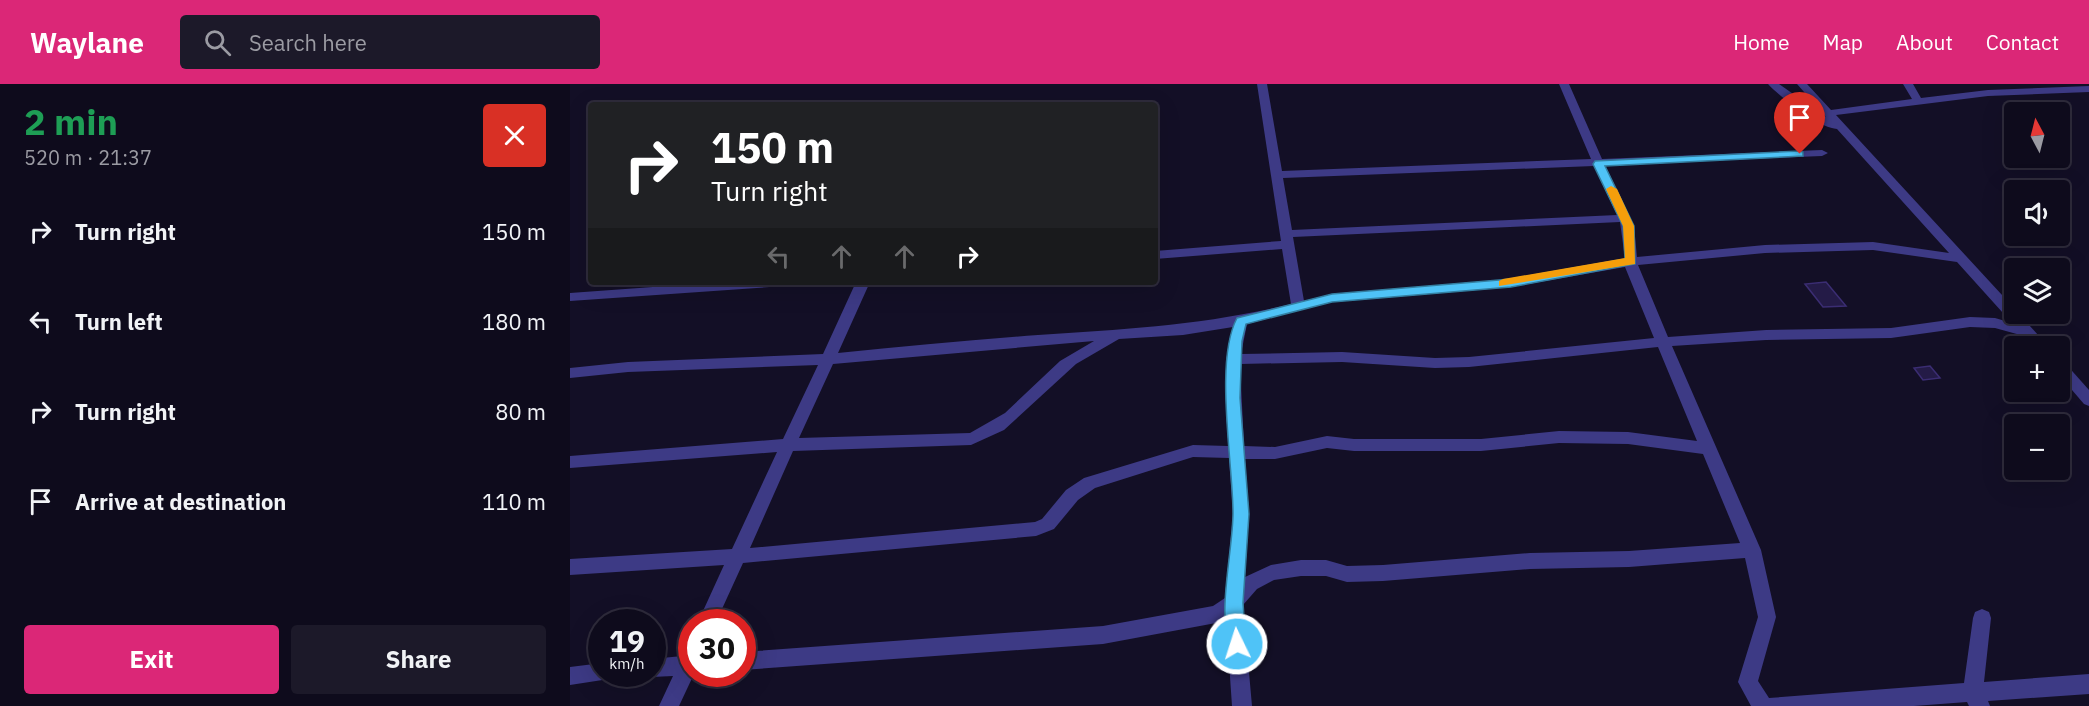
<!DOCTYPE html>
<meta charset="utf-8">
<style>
:root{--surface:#0e0b1c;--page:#1c1929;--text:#f1f3f6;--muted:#9b9ba3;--line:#2e2b3b;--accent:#db2777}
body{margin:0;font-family:"IBM Plex Sans",sans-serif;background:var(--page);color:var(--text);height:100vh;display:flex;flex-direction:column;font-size:22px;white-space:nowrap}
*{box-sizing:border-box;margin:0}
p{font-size:20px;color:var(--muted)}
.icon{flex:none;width:33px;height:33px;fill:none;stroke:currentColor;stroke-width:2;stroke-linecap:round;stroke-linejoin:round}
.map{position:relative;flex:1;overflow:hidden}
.drawer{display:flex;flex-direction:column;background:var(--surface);width:570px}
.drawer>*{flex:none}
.guide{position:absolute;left:18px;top:18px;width:570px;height:183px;border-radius:6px;box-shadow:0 6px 24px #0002,0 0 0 2px var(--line);background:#202124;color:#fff;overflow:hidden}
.needle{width:39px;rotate:353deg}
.controls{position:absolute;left:1434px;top:18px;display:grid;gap:12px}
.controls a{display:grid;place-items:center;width:66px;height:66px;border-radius:6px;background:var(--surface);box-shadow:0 6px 24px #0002,0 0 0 2px var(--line);font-size:30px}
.speed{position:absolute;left:18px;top:525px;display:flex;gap:12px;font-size:30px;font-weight:700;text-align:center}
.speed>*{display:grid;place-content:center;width:78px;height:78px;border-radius:50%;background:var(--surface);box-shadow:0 6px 24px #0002,0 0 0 2px var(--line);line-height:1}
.speed small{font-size:15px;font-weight:400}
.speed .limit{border:9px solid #d22;background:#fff;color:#111}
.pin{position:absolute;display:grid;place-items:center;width:51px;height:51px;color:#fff;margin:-62px -26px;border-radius:50% 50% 50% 0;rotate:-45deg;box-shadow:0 0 6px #0007}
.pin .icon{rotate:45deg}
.me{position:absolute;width:66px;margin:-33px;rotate:356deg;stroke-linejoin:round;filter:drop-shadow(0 0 4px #0008)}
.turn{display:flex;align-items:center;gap:21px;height:126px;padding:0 24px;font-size:27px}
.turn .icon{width:78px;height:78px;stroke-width:2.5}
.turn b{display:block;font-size:42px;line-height:51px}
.lanes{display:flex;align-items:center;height:57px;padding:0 24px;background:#0003;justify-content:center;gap:30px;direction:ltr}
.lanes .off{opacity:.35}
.round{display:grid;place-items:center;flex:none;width:63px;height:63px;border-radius:6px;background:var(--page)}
.headline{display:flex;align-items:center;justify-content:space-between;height:102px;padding:0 24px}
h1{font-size:36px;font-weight:800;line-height:45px;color:#1e9e55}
.cta{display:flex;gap:12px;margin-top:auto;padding:12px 24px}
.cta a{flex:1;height:69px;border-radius:6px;background:var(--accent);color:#fff;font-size:24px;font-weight:800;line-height:69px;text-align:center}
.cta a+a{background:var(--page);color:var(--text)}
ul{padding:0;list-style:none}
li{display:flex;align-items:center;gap:18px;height:90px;padding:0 24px}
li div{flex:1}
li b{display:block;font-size:22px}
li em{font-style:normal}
header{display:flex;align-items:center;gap:36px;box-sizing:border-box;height:84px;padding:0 30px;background:var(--accent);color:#fff}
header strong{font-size:28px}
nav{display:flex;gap:33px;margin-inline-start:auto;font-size:21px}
.search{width:420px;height:54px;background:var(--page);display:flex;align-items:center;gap:15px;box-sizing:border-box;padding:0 21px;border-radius:6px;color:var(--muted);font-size:22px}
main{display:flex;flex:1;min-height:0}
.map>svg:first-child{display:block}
.building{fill:#241b47;stroke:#3b2d73;stroke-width:1.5}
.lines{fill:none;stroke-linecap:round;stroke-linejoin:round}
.minor{fill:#3d3a85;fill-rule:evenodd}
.route{fill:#4fc3f7;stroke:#337fa1;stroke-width:1.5}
.slow{fill:#f59e0b}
</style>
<header>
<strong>Waylane</strong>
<div class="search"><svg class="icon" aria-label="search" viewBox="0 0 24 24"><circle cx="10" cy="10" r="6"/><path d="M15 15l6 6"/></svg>Search here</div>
<nav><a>Home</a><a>Map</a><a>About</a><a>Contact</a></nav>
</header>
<main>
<section class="drawer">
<div class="headline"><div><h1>2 min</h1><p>520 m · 21:37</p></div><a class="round" style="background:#d93025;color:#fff"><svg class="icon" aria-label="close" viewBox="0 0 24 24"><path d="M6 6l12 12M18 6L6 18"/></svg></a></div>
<ul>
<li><svg class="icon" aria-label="right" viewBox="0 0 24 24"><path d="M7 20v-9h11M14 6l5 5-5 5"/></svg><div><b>Turn right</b></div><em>150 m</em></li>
<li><svg class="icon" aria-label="left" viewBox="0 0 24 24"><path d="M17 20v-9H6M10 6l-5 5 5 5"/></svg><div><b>Turn left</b></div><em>180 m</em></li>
<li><svg class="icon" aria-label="right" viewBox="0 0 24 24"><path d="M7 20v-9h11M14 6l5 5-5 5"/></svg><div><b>Turn right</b></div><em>80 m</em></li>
<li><svg class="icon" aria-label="arrive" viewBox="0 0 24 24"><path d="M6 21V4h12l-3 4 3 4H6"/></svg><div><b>Arrive at destination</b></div><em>110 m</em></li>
</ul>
<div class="cta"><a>Exit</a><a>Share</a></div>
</section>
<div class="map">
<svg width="1519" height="622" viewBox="0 0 1519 622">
<rect width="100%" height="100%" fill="#130f26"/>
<g class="building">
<path d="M1256 198 1276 222 1253 223 1235 200Z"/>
<path d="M1360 282 1370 294 1353 296 1344 284Z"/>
</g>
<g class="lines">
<g class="minor">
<path d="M687 0H697L712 87 1021 75 989 0H999L1032 75 1252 66 1258 69 1252 72 1035 81 1064 142 1067 173 1195 161 1303 158 1379 169 1267 45C1249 44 1210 13 1198 0H1209L1256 33 1227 0H1237L1261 26 1342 15 1333 0H1343L1351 14 1418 6 1519 2V8L1418 12 1266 31 1444 224V230H1449L1478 262H1463L1454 252 1425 244 1400 243 1321 254 1196 256 1102 262 1191 466 1206 533 1188 597 1199 614 1394 599 1403 534 1405 528 1412 525 1419 528 1421 534 1414 598 1519 590V610L1418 617 1420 622H1399L1397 618 1344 622H1181L1168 598 1188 533 1175 474 1059 483 960 485 813 497 777 498 756 492H731L704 496 687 505 673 521 682 622H662L656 534 646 539 533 560 172 586V568L533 542 643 522 655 514 663 430 659 374 623 373 525 404 508 416 484 445 466 452 173 479 146 538H128L154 481 0 491V475L162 465 207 368 0 384V372L213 355 248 281 58 288 0 294V284L58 278 253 270 286 198H300L268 269C334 262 401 256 468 251 556 245 635 241 721 220L712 165 585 175V167L711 157ZM1024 82 1047 131 722 146 713 94ZM1050 138 1055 175 941 195 762 210 734 217 723 153ZM1303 166 1387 178 1442 239 1425 234 1400 233 1321 244 1196 246 1098 253 1068 181 1195 169ZM1055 183 1084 254 899 273 865 274 772 268 671 270 677 240 762 218 941 203ZM663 243 656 275 658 362 623 361 514 394 496 406 472 435 465 438 180 464 223 367 401 361 434 346 506 280 549 255 613 251ZM524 257 490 277 435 329 400 349 229 354 263 280ZM1088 263 1127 357 1058 348 989 347 911 355H784L757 352 705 363 674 362 670 280 772 278 865 284 899 283ZM989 359 1058 360 1133 370 1170 459 1059 467 960 469 813 481 777 482 756 476H731L701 481 675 493 679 430 675 375H705L757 364 784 367H911Z"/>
<path d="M152 198H221L214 202 0 217V209Z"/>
<path d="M1490 278 1495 279 1519 306V322L1514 320 1490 292Z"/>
<path d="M122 564V590H124L109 622H89L103 592 82 593 75 591 82 590V575L112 572 115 567Z"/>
<path d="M32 579V590H41L39 595 0 601V583Z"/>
</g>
</g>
<path class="route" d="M1230 67 1233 68V72L1035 82 1064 142 1065 180 941 203 762 218 676 240 672 257 670 314 679 430 673 519 676 560 673 566 667 568 661 566C646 532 663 467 663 429 663 379 644 277 667 234L762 210 941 195 1055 175 1053 142 1023 80 1025 77Z"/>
<path class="slow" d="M1041 102 1047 105 1064 142 1065 180 929 202V197L933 195 1055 174 1053 142 1036 105Z"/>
</svg>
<div class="controls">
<a><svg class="needle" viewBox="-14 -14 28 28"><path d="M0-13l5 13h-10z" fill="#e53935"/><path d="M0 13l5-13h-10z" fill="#9b9ba3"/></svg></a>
<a><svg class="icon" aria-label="sound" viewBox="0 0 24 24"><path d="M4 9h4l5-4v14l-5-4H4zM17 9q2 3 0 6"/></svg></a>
<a><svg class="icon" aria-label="layers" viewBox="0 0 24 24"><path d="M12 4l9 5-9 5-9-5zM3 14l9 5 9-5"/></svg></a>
<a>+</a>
<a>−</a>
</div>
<div class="speed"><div>19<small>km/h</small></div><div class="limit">30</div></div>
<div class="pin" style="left:1230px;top:70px;background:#d93025"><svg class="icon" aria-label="arrive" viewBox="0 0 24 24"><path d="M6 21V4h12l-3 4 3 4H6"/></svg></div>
<svg class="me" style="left:667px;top:560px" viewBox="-20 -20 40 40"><circle r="17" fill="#4fc3f7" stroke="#fff" stroke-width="3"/><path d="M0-11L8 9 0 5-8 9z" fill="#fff"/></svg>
<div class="guide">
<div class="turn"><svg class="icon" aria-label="right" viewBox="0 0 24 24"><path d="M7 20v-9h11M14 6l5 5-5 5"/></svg><div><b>150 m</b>Turn right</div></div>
<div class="lanes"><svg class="icon off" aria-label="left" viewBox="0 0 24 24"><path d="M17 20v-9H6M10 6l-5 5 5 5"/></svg><svg class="icon off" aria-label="ahead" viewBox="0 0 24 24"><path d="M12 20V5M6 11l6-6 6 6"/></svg><svg class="icon off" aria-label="ahead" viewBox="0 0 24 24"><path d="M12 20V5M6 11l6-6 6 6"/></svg><svg class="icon" aria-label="right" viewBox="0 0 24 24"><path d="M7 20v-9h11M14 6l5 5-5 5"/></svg></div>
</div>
</div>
</main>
